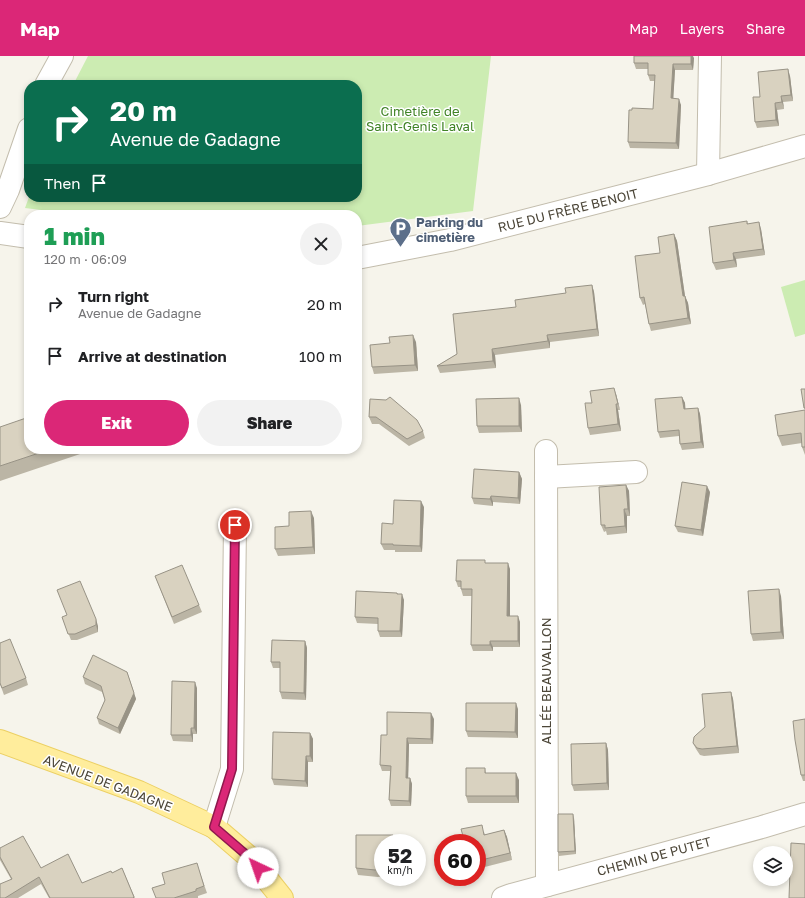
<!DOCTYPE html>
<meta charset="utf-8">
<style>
:root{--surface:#fff;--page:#f2f2f2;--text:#202124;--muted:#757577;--accent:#db2777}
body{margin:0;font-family:"Golos Text",sans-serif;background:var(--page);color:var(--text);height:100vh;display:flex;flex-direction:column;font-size:15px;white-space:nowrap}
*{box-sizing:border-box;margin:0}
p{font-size:13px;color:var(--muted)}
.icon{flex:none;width:22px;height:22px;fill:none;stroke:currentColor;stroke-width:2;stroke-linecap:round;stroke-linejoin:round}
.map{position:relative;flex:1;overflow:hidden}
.details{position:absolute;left:24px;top:154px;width:338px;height:244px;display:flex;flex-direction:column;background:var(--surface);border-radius:16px;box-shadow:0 2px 6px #0003}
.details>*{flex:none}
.hud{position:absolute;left:24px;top:24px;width:338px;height:122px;border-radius:16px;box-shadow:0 2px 6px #0003;background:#0b6e4f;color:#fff;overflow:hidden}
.controls{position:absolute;left:753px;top:790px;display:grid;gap:8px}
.controls a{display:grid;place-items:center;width:40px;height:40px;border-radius:50%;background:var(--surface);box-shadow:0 2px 6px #0003;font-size:20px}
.speed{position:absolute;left:374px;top:778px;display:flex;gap:8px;font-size:20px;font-weight:700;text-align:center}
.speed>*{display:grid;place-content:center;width:52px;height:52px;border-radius:50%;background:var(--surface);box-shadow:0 2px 6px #0003;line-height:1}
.speed small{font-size:10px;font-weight:400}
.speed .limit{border:6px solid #d22;background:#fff;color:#111}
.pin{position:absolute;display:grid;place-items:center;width:34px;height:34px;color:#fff;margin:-17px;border:2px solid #fff;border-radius:50%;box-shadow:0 1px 4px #0007}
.me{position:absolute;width:44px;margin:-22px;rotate:318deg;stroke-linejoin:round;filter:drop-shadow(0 0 3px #0008)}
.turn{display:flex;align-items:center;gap:14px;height:84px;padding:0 20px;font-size:18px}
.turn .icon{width:52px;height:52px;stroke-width:2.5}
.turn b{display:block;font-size:28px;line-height:34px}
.then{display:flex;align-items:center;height:38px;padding:0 20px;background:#0003;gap:8px;font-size:15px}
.round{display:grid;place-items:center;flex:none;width:42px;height:42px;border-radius:21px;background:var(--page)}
.summary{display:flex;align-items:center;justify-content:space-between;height:68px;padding:0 20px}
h1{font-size:24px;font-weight:800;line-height:30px;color:#1e9e55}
.button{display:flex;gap:8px;margin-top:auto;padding:8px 20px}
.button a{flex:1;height:46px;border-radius:24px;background:var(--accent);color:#fff;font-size:16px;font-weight:800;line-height:46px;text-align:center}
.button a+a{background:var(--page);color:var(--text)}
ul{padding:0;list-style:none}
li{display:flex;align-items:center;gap:12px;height:52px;padding:0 20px}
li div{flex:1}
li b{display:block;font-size:15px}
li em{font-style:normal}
header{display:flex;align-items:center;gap:24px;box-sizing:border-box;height:56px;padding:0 20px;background:var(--accent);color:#fff}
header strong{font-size:19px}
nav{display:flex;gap:22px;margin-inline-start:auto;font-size:14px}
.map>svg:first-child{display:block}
.green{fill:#ccecb2}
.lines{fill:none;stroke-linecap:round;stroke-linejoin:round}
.minor-casing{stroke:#c3bdad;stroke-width:24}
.major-casing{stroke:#ecd064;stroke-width:24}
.minor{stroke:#fff;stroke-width:22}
.major{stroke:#ffed9c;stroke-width:22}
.wall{fill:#bbb5a5}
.shaded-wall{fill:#989386}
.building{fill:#d9d2c0;stroke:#989386}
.route-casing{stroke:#8e194d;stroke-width:10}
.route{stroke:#db2777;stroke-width:7}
.labels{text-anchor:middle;stroke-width:3;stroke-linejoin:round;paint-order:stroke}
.park-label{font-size:13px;fill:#408326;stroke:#fff}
.street-label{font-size:13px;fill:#4c4638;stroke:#fff}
.service-label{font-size:13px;font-weight:bold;fill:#4e5e75;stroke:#fff;text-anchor:start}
</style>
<header>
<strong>Map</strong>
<nav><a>Map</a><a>Layers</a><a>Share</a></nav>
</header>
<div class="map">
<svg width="805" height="842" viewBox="0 0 805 842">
<rect width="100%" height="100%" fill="#f6f4eb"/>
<g class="green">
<path d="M88 0H491L473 155 357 170V159H80L25 152 29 141H357V29H73Z"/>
<path d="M805 224V278L795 281 781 231Z"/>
</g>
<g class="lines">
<defs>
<g id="minor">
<path d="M46 29 62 0"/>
<path d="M708 118 710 0"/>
<path d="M0 151 8 134 29 73"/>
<path d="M0 177 29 181"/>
<path d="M357 202 450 184 708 118 805 90"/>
<path d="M546 395 547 829"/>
<path d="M546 421 636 416"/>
<path d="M214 771 232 713 235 469"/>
<path d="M503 842 511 839 762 771 805 758"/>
</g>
<path id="major" d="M0 685 139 736 214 771 250 802 282 842"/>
</defs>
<use href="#minor" class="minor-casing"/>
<use href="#major" class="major-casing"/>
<use href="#minor" class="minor"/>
<use href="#major" class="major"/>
</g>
<g class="wall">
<path d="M694 2 693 14H675L673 42 681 49 679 93 630 92 628 86 653 53 655 25H650L648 19V13H636L634 7Z"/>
<path d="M790 20 793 45 783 46 784 53 777 54 779 70 757 72 755 66 760 41Z"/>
<path d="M747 165 748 168 761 173 765 199 736 203 737 211 716 214 713 207Z"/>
<path d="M674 178 677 185 685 240 688 247 691 268 651 275 649 268 645 248 643 249 640 242 660 197Z"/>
<path d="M592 229 594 236 599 280 550 286V292L495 299 496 312 440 317 437 310 457 298 516 251 566 237Z"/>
<path d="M416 286 418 315 374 318 372 311Z"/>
<path d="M805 333V399L802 391V387L782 390 778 380 805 354 804 352Z"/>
<path d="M616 338 620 354H618L621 375 590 379 588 372 592 347Z"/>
<path d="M682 341 685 347V353L698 352 700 358 704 392 682 394 680 388 679 380 660 382 658 376Z"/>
<path d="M370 343 423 375 425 382 409 390 379 368H372L369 361Z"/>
<path d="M521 349 522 376 479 377 477 370Z"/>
<path d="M0 371 29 393H95L0 425Z"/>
<path d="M519 416 522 423 520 448 493 446V450L474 448 472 442Z"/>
<path d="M626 429 629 435 630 460H627V477L607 479 606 475 604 476 601 469Z"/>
<path d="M710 436 703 480 678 476 675 470Z"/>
<path d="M424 451 422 496H395V494H384L381 488 393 468Z"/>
<path d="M314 462 315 498 278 500 275 493 289 470Z"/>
<path d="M486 507 510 513V560L520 566V591H493V595H473L471 589 472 540H463L461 533V531H458L456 525Z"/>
<path d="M155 520 199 549 202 556 174 568Z"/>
<path d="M397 537 404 544 402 581H380L378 575V568L357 567 355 561Z"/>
<path d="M781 540 784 583 753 585 751 578Z"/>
<path d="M62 561 98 570V576L77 584H71Z"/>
<path d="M305 585 307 592 306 644 282 643 280 636V612H273L271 606Z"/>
<path d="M0 587 26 622 28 629 4 639 0 628Z"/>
<path d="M83 621 129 622 136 643 120 678 99 668 97 662 105 644 102 636 85 628Z"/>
<path d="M197 632V678H193V686L173 685 171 679Z"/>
<path d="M731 636 733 643 739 697 704 700 700 699 696 693 693 687 705 671Z"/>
<path d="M518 653V682L468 681 466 675Z"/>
<path d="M434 663 433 688H409L408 722H410L412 728 411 750H391L389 744 390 715H382L380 709 387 679Z"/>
<path d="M805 663V725H803L801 719Z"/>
<path d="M310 677 313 683V706H308V731L274 729 272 723Z"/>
<path d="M606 687 608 694 609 734 574 735 572 729Z"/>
<path d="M485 712 486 717 519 724V747H468L466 740Z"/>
<path d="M574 762 576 798 559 800 558 796Z"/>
<path d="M504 774 507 781 512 804 477 813V787L484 776 485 779Z"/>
<path d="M356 779H393L395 787H383V820L378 821 358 819 356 812Z"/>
<path d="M0 792 41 812 82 827 112 817 122 812 135 842H49L41 828 18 842H0L11 823 0 804Z"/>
<path d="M199 814 207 837 198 840V842H156Z"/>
</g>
<g class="shaded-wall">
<path d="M691 0H693L694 2 693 14 691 8Z"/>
<path d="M673 8 675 14 673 48 671 42Z"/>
<path d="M788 13 790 20 793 45 791 39Z"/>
<path d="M781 40 783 46 784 53 782 46Z"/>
<path d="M679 43 681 49 679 93 676 87Z"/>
<path d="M775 47 777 54 779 70 776 64Z"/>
<path d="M759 166 761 173 765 199 763 193Z"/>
<path d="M674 178 677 185 686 247 683 240Z"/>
<path d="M733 197 736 203 737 211 734 204Z"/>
<path d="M592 229 594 236 599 280 597 273Z"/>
<path d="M685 240 688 247 691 268 688 262Z"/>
<path d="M413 279 416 286 418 315 415 309Z"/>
<path d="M547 279 550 286V292L548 285Z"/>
<path d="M492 293 495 299 496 312 493 305Z"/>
<path d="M614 332 616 338 620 354 618 348Z"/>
<path d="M682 341 685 347 686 359 684 353Z"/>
<path d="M519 342 521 349 522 376 519 370Z"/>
<path d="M616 348 618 354 621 375 618 368Z"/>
<path d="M698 352 700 358 704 392 701 386Z"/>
<path d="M519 416 522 423 520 448 518 442Z"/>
<path d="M626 429 629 435 630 460 628 453Z"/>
<path d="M707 430 710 436 703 480 701 474Z"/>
<path d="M491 440 493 446V450L490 443Z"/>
<path d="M421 445 424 451 422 496 420 490Z"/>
<path d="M624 453 627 460V477L625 470Z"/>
<path d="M311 455 314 462 315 498 313 491Z"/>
<path d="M508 507 510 513V566L507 560Z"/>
<path d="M779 533 781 540 784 583 781 576Z"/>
<path d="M402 538 404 544 402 581 400 575Z"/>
<path d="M518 560 520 566V591L518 585Z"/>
<path d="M96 563 98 570V576L96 569Z"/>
<path d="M305 585 307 592 306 644 304 637Z"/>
<path d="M490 585 493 591V595L490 589Z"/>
<path d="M127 616 136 643 120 678 118 672Z"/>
<path d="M195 626 197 632V678L194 672Z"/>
<path d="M731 636 733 643 739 697 737 690Z"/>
<path d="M516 647 518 653V682L515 676Z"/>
<path d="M431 657 434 663 433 688 431 683Z"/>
<path d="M191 672 193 678V686L191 679Z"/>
<path d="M310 677 313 683V706L310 700Z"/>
<path d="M407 682 409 688 408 728 406 722Z"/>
<path d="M606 687 608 694 609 734 607 727Z"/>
<path d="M306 700 308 706V731L305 725Z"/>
<path d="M516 717 519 724V747L516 740Z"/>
<path d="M410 722 412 728 411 750 409 745Z"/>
<path d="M573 758 574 762 576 798 575 795Z"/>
<path d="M504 774 507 781 512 804 510 797Z"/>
<path d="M393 779 395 786V787H392Z"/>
</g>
<g class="building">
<path d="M634 0H691V8H673L671 42 679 43 676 87 628 86 629 54H632V52L653 53 655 19H648V7H634Z"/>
<path d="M788 13 791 39 781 40 782 46 775 47 776 64 755 66 753 41H760L758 16Z"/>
<path d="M747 165V168L759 166 763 193 733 197 734 204 713 207 709 171Z"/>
<path d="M674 178 683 240H685L688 262 649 268 644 241 640 242 635 200 660 197 658 181Z"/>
<path d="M592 229 597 273 547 279 548 285 492 293 493 305 437 310 457 298 453 258 516 251 515 244 566 237 565 232Z"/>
<path d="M413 279 415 309 372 311 370 289 390 287 389 281Z"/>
<path d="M614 332 618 348H616L618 368 588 372 585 347H592L590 335Z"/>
<path d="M801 333H805V352H804Z"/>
<path d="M390 341 417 364 423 375 407 383 376 361H369L370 343 386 344Z"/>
<path d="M682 341 684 353 698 352 701 386 680 388 679 374 658 376 655 343Z"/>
<path d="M519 342V370H477L476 343Z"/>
<path d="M805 354V391H802L801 377 778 380 775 359Z"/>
<path d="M29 361V393H51L0 410V371Z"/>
<path d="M474 413 519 416 518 442 491 440 490 443 472 442Z"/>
<path d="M682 426 707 430 701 474 675 470Z"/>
<path d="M626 429 628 453H624L625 470 605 472V469H601L599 431Z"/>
<path d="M394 444 421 445 420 490 393 489V488H381L382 467 393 468Z"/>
<path d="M311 455 313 491 275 493V471L289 470V456Z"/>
<path d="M457 504H485V507H508L507 560H518V585H490V589H471L472 533H461V525H456Z"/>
<path d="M182 509 199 549 172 561 155 520Z"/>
<path d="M80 525 96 563V569L75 578H68L62 561 67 559 57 534Z"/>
<path d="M779 533 781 576 751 578 748 535Z"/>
<path d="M356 535 397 537V538H402L400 575H378V562L355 561Z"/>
<path d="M10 583 26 622 2 632 0 627V587Z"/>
<path d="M272 584 305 585 304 637 280 636V606H271Z"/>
<path d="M93 599 127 616 134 637 118 672 97 662 105 644 101 630 83 621Z"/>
<path d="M172 625 195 626 194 672H191V679H171Z"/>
<path d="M731 636 737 690 702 693 697 692 693 687 694 681 696 679 705 671 702 638Z"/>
<path d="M466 647H516L515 676 466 675Z"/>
<path d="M387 656 431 657V683L407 682 406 722H410L409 745 389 744 391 710 380 709 381 679H387Z"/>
<path d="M805 663V719H801L795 684 793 665Z"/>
<path d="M273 676 310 677V700H306L305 725 272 723Z"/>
<path d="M606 687 607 727 572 729 571 688Z"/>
<path d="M466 712H485V717H516V740H466Z"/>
<path d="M558 758H573L575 795 558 796Z"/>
<path d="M482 769 484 779 504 774 510 797 477 805V787H465L461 773Z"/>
<path d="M356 779H393L392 787H383V813L375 814 356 812Z"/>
<path d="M23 780 41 812 68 798 82 827 111 815 112 817 122 812 134 841 133 842H50L39 821 5 842H0V828L12 823 0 801V792Z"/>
<path d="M791 787 805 788V842H789Z"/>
<path d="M197 807 204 830 196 833V835L174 842H156L152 832 165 828 162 817Z"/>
</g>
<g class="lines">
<defs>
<path id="route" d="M235 469 232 713 214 771 250 802 258 812"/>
</defs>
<use href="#route" class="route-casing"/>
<use href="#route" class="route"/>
</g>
<defs>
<symbol id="parking-pin" viewBox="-11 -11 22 30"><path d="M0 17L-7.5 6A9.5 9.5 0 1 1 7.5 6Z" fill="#5c6f8a" stroke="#fff"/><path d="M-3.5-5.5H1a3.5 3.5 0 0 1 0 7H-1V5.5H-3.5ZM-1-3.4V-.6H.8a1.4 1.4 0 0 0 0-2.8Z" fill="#fff"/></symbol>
</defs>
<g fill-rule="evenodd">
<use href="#parking-pin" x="388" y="160" width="25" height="34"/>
</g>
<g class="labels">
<g class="park-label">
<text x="420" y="60">Cimetière de<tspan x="420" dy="15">Saint-Genis Laval</tspan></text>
</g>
<g class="street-label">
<text transform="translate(568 154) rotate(-14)" y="5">RUE DU FRÈRE BENOIT</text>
<text transform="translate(546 625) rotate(-90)" y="5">ALLÉE BEAUVALLON</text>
<text transform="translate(108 727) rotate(21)" y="5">AVENUE DE GADAGNE</text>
<text transform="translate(654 800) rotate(-15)" y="5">CHEMIN DE PUTET</text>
</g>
<g class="service-label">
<text x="416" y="171">Parking du<tspan x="416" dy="15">cimetière</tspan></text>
</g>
</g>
</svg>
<div class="controls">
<a><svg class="icon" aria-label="layers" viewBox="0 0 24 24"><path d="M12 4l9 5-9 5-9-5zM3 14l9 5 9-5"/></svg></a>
</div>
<div class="speed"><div>52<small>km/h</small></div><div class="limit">60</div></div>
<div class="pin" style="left:235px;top:469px;background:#d93025"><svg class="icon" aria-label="arrive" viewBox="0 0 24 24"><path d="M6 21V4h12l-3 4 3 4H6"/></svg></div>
<svg class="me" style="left:258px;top:812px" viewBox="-20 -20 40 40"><circle r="19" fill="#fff"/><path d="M0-13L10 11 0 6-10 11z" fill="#db2777"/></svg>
<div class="hud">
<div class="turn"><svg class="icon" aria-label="right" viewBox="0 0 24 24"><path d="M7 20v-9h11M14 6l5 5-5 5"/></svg><div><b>20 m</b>Avenue de Gadagne</div></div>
<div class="then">Then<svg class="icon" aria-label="arrive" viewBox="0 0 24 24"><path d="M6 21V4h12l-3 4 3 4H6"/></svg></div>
</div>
<section class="details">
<div class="summary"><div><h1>1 min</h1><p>120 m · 06:09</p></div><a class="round"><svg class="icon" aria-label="close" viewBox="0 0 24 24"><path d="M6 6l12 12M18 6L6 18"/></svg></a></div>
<ul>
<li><svg class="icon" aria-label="right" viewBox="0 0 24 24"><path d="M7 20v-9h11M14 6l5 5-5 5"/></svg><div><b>Turn right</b><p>Avenue de Gadagne</p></div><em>20 m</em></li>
<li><svg class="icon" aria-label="arrive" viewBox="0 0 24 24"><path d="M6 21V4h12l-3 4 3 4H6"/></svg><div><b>Arrive at destination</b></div><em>100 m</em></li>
</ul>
<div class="button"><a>Exit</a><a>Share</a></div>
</section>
</div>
